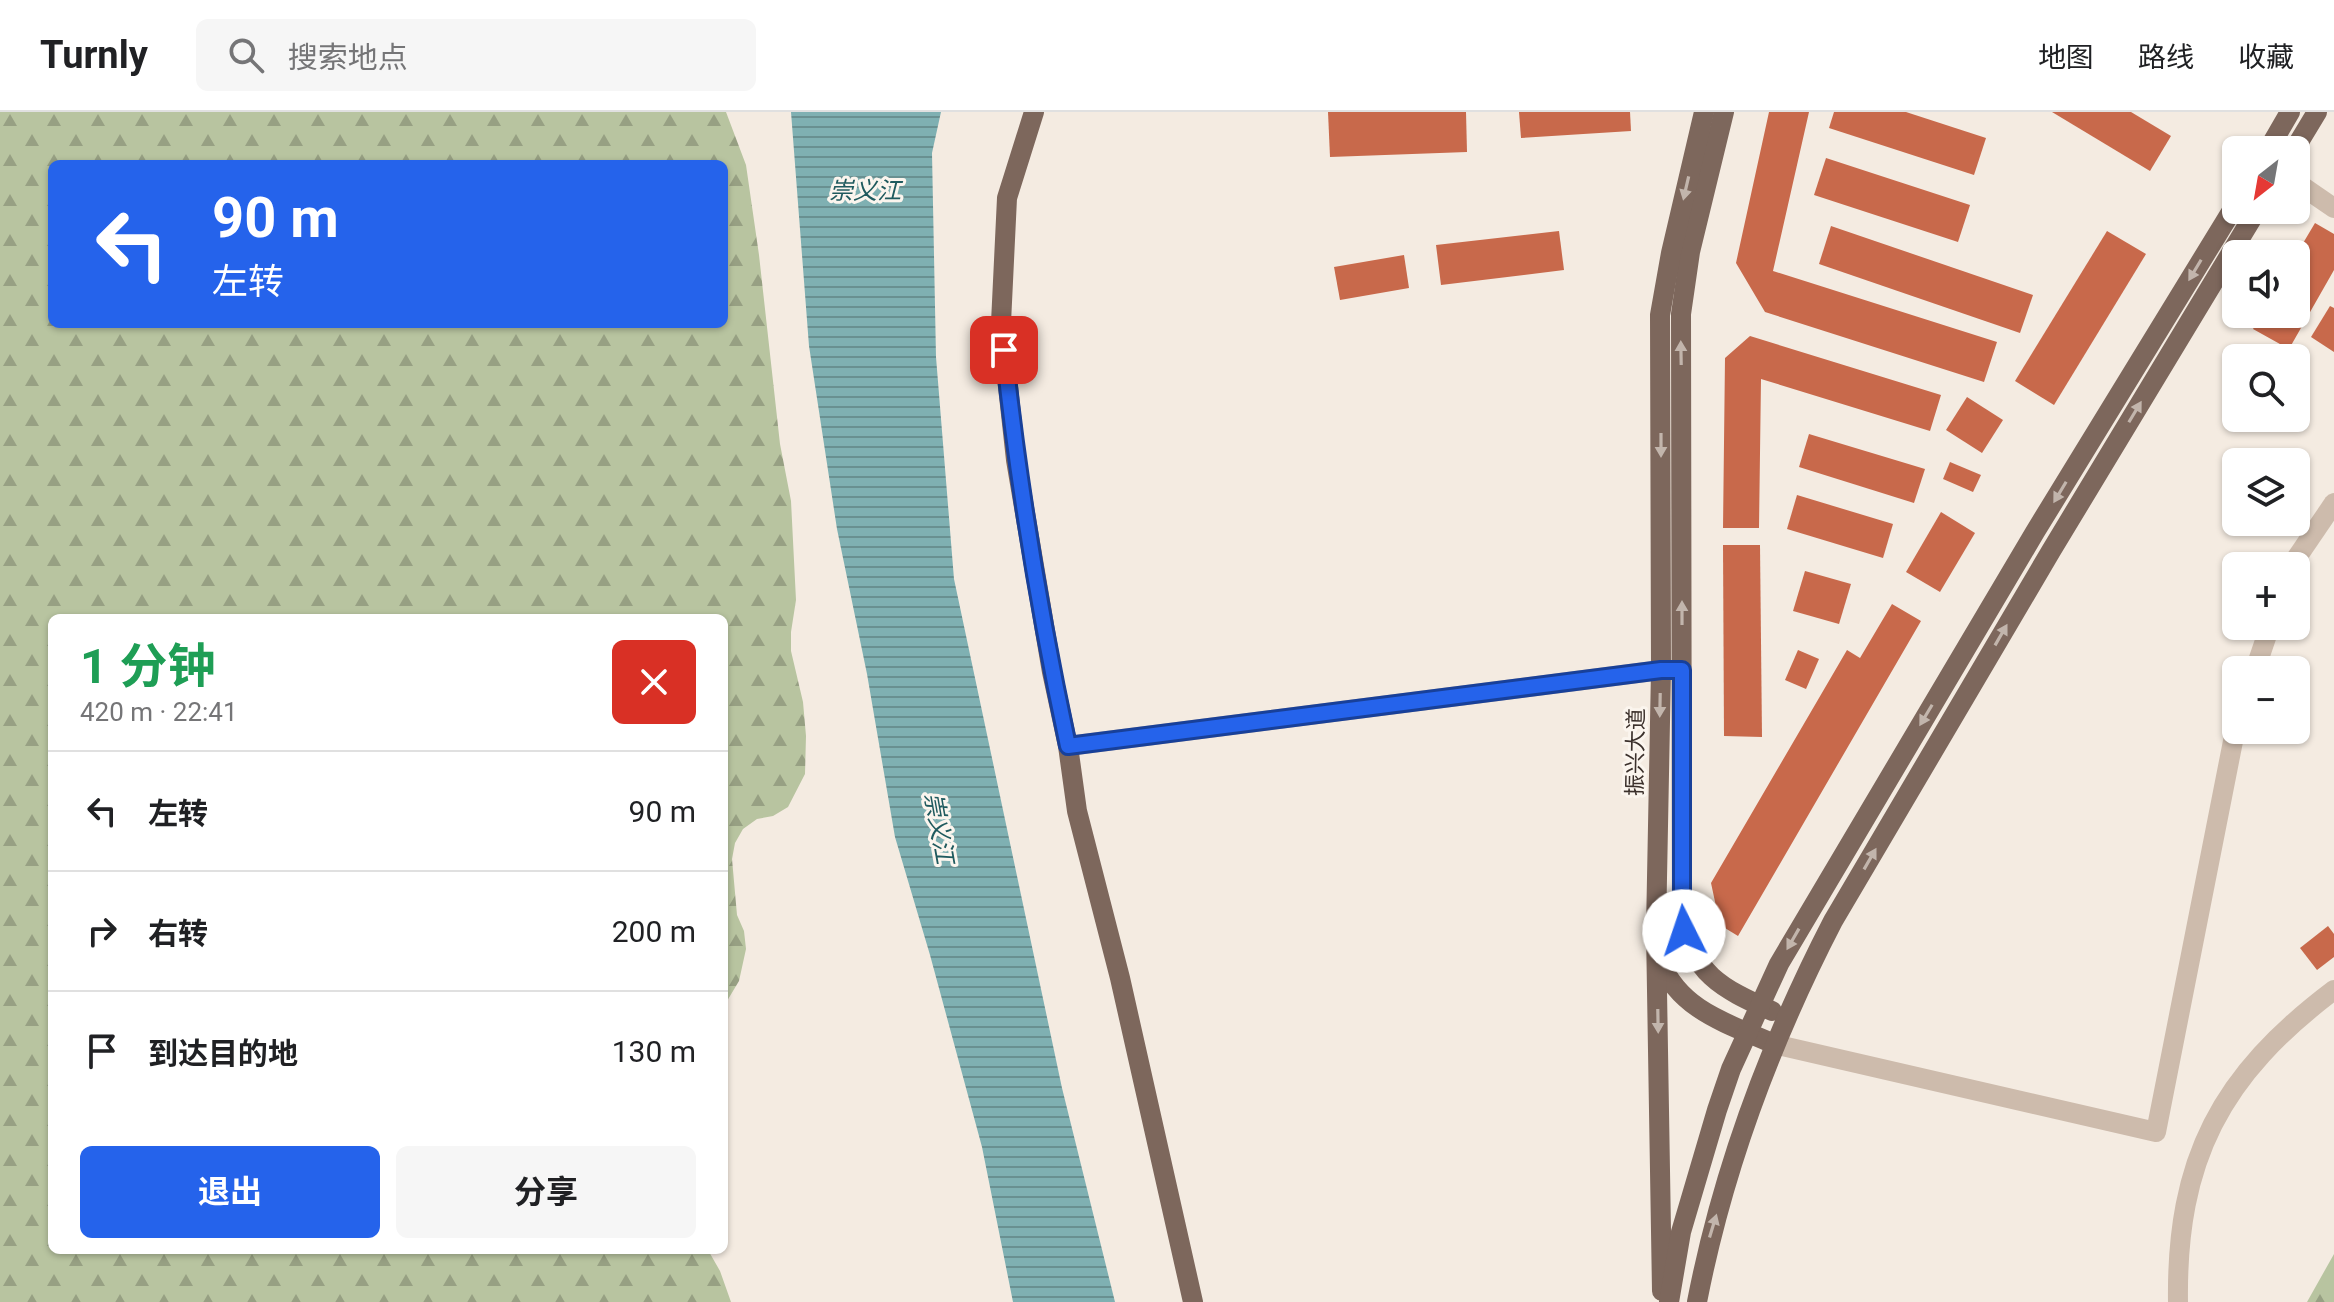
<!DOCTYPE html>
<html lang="zh">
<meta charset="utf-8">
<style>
:root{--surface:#fff;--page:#f6f6f6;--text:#202124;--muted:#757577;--line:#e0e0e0;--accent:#2563eb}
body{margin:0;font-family:Roboto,"Noto Sans SC",sans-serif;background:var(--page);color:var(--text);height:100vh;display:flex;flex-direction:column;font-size:30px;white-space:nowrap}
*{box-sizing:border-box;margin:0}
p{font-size:26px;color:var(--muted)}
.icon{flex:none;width:44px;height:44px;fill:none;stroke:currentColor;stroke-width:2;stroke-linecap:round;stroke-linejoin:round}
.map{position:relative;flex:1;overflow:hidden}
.panel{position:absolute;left:48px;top:502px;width:680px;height:640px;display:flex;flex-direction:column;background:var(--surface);border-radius:12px;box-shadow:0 2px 6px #0004}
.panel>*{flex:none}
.guide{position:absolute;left:48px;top:48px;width:680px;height:168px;border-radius:12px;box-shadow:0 2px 6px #0004;background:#2563eb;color:#fff;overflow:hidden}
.needle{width:52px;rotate:211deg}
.tools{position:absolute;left:2222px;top:24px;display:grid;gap:16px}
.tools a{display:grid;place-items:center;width:88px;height:88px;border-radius:12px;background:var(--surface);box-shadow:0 2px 6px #0004;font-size:40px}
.pin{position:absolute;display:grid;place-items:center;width:68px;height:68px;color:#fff;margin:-34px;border-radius:16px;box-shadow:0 4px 12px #0006}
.me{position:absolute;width:88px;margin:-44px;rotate:356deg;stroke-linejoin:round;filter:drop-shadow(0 0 6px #0008)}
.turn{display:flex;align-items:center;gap:28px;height:168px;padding:0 32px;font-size:36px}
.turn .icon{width:104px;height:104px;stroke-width:2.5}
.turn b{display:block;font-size:56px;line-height:68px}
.round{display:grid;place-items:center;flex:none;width:84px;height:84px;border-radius:12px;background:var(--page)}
.head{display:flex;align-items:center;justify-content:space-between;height:136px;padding:0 32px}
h1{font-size:48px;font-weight:700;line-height:60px;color:#1e9e55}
.button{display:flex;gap:16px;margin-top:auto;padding:16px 32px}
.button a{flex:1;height:92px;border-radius:12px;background:var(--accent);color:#fff;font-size:32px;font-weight:700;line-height:92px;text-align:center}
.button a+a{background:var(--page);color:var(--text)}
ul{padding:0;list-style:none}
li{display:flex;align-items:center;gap:24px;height:120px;padding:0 32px;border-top:2px solid var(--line)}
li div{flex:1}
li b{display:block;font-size:30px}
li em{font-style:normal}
header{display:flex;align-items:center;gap:48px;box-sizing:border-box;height:112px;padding:0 40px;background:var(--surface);border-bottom:2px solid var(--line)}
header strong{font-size:38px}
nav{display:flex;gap:44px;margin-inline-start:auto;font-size:28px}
.search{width:560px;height:72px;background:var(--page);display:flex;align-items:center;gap:20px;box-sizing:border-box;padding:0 28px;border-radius:12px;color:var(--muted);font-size:30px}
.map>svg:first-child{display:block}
.forest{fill:url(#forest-firs);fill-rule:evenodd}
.water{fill:url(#water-rules)}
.building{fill:#c8694b}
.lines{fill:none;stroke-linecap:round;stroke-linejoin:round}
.minor{stroke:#cdbbac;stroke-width:20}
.major{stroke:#7d675c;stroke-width:20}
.oneway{fill:#c2b5ac}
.route-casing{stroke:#184099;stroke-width:20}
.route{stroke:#2563eb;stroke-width:14}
.labels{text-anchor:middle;stroke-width:6;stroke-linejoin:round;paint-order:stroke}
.street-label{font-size:22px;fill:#3b302b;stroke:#fbf5ee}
.water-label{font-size:24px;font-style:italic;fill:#1f5a5e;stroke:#fbf5ee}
</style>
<header>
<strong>Turnly</strong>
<div class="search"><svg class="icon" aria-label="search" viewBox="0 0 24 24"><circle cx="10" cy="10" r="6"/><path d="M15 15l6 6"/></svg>搜索地点</div>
<nav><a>地图</a><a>路线</a><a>收藏</a></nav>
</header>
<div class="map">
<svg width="2334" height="1190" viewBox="0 0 2334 1190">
<defs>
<pattern id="forest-firs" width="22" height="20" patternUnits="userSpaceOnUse" patternTransform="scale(2)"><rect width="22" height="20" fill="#b8c4a0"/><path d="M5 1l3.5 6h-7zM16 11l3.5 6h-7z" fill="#97a083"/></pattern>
<pattern id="water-rules" width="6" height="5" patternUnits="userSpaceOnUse" patternTransform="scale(2)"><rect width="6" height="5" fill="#7fb0b2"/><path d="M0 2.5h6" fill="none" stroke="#699091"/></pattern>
</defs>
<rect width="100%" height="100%" fill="#f4ebe1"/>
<g class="forest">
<path d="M0 0H726L746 53 759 143 780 332 791 389 796 488 791 520V539L803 590 806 624 805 662 788 695 773 704 757 707 743 717 735 731 732 747 737 803 744 819 746 837 739 869 724 894V506H52V1138H708L720 1159 731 1190H0ZM52 52H724V212H52Z"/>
<path d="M2334 1142V1190H2307Z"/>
</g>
<path class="water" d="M791 0H941L932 41 936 245 954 467 1062 976 1115 1190H1013L982 1035 930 843 895 725 867 562 837 417 809 234Z"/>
<g class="building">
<path d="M1328 0H1466L1467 40 1330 45Z"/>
<path d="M1519 0H1630L1631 19 1521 26Z"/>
<path d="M1769 0H1809L1773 159 1997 230 1984 270 1765 200 1736 151Z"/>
<path d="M1834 0H1906L1986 26 1974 63 1829 16Z"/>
<path d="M2052 0H2131L2171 24 2150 59Z"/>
<path d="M1826 46 1970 93 1958 130 1814 83Z"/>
<path d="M2315 111 2334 122V158L2289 237 2253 217 2262 202H2296V143Z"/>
<path d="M1831 114 2033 183 2020 221 1819 152Z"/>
<path d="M1559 119 1564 158 1441 173 1436 133Z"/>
<path d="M2107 119 2146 142 2054 293 2015 269Z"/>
<path d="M1404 143 1409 176 1340 188 1334 155Z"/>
<path d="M2330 194 2334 196V240L2311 225Z"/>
<path d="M1750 224 1941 283 1930 319 1761 267 1759 416H1723L1725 246Z"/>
<path d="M1967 285 2003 308 1982 341 1946 318Z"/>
<path d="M1809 322 1925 357 1914 391 1799 355Z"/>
<path d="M1950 350 1981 363 1973 380 1943 367Z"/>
<path d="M1797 383 1893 412 1883 446 1787 417Z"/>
<path d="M1941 400 1975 421 1940 480 1906 460Z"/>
<path d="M1723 433H1760L1762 625 1724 624Z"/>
<path d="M1805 459 1851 472 1839 512 1793 499Z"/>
<path d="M1892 492 1921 509 1738 824 1720 813 1711 771 1847 538 1860 546Z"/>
<path d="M1798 538 1819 547 1806 577 1785 568Z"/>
<path d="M2328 814 2334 822V845L2317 858 2300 836Z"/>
</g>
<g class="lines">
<g class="minor">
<path d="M2296 70 2334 96"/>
<path d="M2291 454 2334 391"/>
<path d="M2255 558 2270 514"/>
<path d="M1068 634 1661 558H1678"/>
<path d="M1774 932 2156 1020 2236 614"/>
<path d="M2178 1190C2176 1047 2221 963 2334 878"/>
</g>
<g class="major">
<path d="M1034 0 1007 86 1001 211 1016 348 1052 560 1068 634 1077 699 1120 866 1193 1190"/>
<path d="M1724 0 1690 140 1681 202 1682 803C1692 862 1721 876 1772 899"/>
<path d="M2268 38 2290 0"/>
<path d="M2294 38 2317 0"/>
<path d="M1660 849C1680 899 1729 912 1774 932"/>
<path d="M1662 1179 1656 818 1661 558 1660 203 1671 141 1704 0"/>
<path d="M1669 1190 1681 1120 1717 998 1731 957 1779 852 2035 420 2236 92"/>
<path d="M1697 1190C1723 1056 1771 929 1833 809L2051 439 2257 98"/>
</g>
</g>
<defs><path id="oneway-solid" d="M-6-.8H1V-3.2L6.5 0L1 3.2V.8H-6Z" transform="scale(2)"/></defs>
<g class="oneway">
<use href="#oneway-solid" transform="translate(1686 76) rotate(103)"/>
<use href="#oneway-solid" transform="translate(2195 158) rotate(121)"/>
<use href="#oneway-solid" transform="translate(1681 241) rotate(-91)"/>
<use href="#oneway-solid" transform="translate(2135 300) rotate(-59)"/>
<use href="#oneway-solid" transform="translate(1661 333) rotate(90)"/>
<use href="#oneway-solid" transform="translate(2060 380) rotate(121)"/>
<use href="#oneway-solid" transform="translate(1682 501) rotate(-90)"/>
<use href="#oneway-solid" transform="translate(2001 523) rotate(-60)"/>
<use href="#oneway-solid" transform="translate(1660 593) rotate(91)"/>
<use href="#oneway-solid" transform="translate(1926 603) rotate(121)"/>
<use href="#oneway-solid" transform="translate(1870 747) rotate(-60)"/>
<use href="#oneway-solid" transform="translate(1793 827) rotate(120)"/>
<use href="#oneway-solid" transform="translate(1658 909) rotate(89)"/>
<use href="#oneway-solid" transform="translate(1713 1114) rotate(-73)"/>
</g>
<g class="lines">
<defs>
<path id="route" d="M1004 238C1018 371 1040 503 1068 634L1661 558H1682V803L1684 819"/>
</defs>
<use href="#route" class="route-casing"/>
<use href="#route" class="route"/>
</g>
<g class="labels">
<g class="street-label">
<text transform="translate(1635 640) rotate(-89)" y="8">振兴大道</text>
</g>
<g class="water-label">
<text x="865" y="87">崇义江</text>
<text transform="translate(939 716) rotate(80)" y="8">崇义江</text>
</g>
</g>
</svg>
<div class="tools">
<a><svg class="needle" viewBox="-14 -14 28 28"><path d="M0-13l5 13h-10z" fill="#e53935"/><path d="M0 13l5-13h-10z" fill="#757577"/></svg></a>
<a><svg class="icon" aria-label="sound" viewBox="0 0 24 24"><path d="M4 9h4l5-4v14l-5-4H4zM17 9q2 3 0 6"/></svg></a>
<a><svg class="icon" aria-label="search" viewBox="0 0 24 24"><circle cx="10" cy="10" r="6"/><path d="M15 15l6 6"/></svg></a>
<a><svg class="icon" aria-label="layers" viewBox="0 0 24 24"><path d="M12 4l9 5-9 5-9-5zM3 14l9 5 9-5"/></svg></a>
<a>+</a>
<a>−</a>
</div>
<div class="pin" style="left:1004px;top:238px;background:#d93025"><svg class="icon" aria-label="arrive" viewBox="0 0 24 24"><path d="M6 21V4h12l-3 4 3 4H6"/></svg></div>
<svg class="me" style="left:1684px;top:819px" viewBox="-20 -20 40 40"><circle r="19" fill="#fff"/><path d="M0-13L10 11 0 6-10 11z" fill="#2563eb"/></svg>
<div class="guide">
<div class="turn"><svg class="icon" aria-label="left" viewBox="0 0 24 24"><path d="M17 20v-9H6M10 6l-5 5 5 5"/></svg><div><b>90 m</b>左转</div></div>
</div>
<section class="panel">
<div class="head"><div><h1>1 分钟</h1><p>420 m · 22:41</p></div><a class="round" style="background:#d93025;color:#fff"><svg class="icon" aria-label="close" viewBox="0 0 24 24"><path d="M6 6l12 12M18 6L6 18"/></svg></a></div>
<ul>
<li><svg class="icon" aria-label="left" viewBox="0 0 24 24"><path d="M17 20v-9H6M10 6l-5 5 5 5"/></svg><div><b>左转</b></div><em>90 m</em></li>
<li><svg class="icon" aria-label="right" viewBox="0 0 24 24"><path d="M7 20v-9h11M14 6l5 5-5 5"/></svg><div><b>右转</b></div><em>200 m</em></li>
<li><svg class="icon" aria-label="arrive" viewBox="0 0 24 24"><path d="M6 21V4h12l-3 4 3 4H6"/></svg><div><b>到达目的地</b></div><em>130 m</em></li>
</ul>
<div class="button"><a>退出</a><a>分享</a></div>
</section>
</div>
